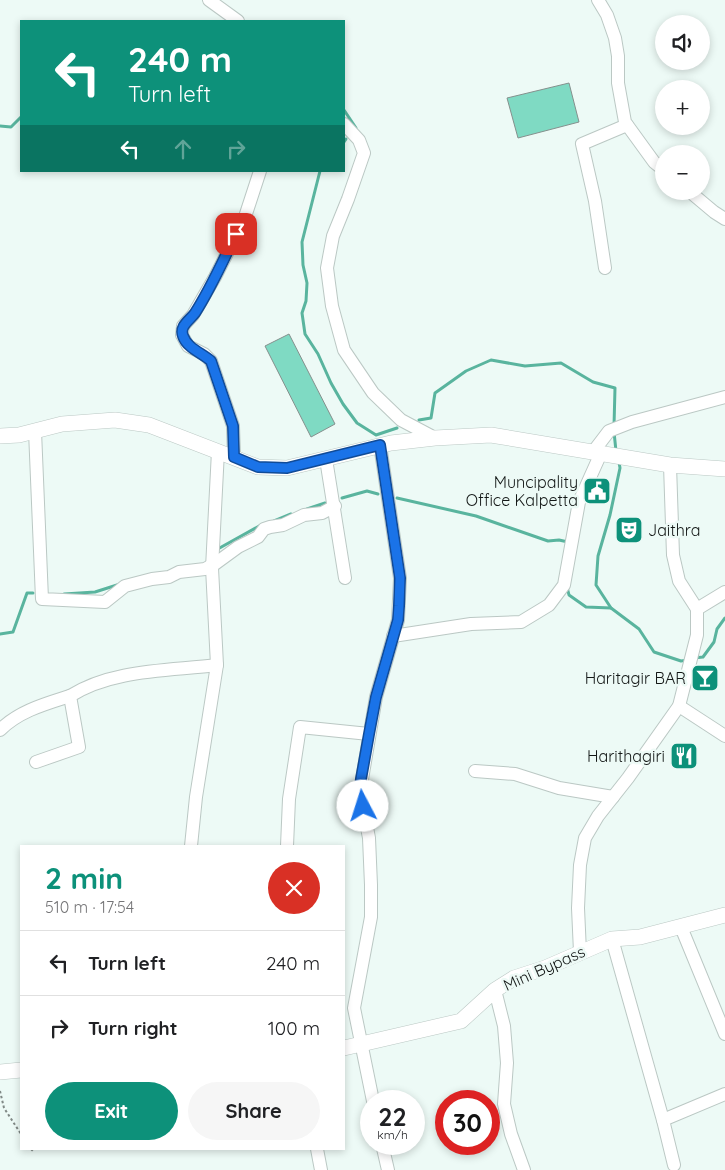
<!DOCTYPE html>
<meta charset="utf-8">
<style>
:root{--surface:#fff;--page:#f6f6f6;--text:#202124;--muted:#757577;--line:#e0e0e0;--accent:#0d917a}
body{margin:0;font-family:Quicksand,sans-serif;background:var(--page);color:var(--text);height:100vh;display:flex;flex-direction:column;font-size:19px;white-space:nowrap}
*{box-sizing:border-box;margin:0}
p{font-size:16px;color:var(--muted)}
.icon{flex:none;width:28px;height:28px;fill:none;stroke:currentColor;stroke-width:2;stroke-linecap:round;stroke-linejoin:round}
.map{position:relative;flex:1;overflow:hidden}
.sheet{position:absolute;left:20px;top:845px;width:325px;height:305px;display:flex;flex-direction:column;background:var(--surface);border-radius:0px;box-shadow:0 2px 8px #0003}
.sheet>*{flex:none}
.guide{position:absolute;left:20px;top:20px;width:325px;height:152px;border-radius:0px;box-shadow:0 2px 8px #0003;background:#0d917a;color:#fff;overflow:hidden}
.buttons{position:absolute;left:655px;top:15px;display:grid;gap:10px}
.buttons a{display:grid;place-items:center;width:55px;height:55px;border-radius:50%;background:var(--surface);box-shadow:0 2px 8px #0003;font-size:25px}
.speed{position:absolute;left:360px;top:1090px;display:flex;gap:10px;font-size:25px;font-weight:700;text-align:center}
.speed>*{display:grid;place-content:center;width:65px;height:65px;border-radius:50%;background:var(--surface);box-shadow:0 2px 8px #0003;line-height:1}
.speed small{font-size:12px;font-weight:400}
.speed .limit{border:8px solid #d22;background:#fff;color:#111}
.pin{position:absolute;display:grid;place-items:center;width:42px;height:42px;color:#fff;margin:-21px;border-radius:10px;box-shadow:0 2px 8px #0006}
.me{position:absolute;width:55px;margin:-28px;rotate:355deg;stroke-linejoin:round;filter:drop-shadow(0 0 4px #0008)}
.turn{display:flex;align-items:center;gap:18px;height:105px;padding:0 25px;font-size:22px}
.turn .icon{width:65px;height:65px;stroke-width:2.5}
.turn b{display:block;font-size:35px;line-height:42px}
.lanes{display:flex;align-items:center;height:48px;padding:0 25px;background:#0003;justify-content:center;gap:25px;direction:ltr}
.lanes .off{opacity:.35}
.round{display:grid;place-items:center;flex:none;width:52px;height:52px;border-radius:26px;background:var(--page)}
.head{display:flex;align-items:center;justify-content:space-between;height:85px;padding:0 25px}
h1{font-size:30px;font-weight:700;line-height:38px;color:var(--accent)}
.cta{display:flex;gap:10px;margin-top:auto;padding:10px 25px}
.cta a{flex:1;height:58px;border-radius:30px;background:var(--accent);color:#fff;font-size:20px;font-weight:700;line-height:58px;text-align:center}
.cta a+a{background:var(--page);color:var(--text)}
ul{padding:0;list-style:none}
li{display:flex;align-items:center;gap:15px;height:65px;padding:0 25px;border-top:1px solid var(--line)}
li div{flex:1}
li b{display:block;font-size:19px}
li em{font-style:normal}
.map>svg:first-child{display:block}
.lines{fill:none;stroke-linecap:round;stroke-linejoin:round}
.stream{stroke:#59b49e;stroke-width:3}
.building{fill:#7fdac3;stroke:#85908d}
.minor-casing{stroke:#bbc8c4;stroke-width:14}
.major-casing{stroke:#bbc8c4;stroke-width:16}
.path{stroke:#808986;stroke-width:2;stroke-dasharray:2.5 2.5;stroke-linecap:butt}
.minor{stroke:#fff;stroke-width:12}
.major{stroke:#fff;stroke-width:15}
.route-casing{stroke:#114b97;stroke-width:12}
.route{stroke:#1a73e8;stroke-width:9}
.labels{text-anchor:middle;stroke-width:5;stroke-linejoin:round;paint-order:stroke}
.poi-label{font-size:16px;fill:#141817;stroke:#edfaf6;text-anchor:end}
.street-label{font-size:16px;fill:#141817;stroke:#edfaf6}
</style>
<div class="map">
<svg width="725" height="1170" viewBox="0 0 725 1170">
<rect width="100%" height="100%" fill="#edfaf6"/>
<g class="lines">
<g class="stream">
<path d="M344 110 356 128"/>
<path d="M0 126 11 127 21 117"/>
<path d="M344 142 346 139"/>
<path d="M320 171 302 242 303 265 307 283 306 301 302 313 305 334 318 354 331 383 343 404 357 423 376 435 397 428"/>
<path d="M419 420 431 418 435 393 466 371 491 360 525 366 561 363 593 382 615 388 614 426"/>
<path d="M614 432 616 451"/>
<path d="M619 462 620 468 610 515 598 556 596 585 611 608 639 629 654 652 681 661 688 660"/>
<path d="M342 498 367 491 378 494"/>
<path d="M397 498 476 516 548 541 559 540 568 542V544"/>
<path d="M307 509 325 503"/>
<path d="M274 521 291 514"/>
<path d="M216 550 261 525"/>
<path d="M567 587 569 595 586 607 611 608"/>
<path d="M64 594 95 592 117 585"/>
<path d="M0 634 13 632 27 593H33"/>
<path d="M694 658 703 657 714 642 717 629 725 618"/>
</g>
</g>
<g class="building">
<path d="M569 83 579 122 518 138 507 98Z"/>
<path d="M289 334 335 424 311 437 265 346Z"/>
</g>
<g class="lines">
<defs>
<g id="minor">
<path d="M209 0 238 21"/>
<path d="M598 0 607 15 615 38 618 56V83L625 122 654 162 664 170"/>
<path d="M344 124 359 140 364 153 348 199 333 236 327 268 332 306 344 350 373 393 401 420 435 438"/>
<path d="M689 191 714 212 725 219"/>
<path d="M605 268 595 201 582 144 627 125"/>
<path d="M35 431 42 599 105 602 125 586 152 579 169 577 179 572 205 569 212 565"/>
<path d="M593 452 609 431 632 422 725 397"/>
<path d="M234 457 233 426 211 361 204 354 188 346 182 335 183 326 193 315 215 277 244 220 260 171"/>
<path d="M326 459 345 578"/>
<path d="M212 566 238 547 258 537 264 529 270 527 283 525 304 515 322 513 335 506"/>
<path d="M697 609 725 592"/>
<path d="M393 636 471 624 521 622 549 605 564 585 579 502 601 453"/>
<path d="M679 706 725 736"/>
<path d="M0 730C19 711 45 704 70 696"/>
<path d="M36 762 79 747 70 696C112 669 169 671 217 665"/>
<path d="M475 771 515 774 559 788 613 797"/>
<path d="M191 846 196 797 217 665 212 568 218 451"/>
<path d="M287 846 289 799 300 727 369 734"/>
<path d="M681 927 725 1034"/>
<path d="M612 939 663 1120"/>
<path d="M580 952 578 908 580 865 585 838 598 816 628 778 679 706 697 635V609L679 581 673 555 670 465"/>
<path d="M495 990 504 1026 507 1063 504 1104 511 1134 524 1170"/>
<path d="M373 1101 354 1008 371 917V885L369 838 360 791 376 697 398 620 400 578 380 445"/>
<path d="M382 1144 388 1170"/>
<path d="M317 1149 321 1170"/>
<path d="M674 1165 663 1120 725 1094"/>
</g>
<g id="major">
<path d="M0 436 19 435 62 424 115 420 149 425 258 467 287 468 391 443 435 438 491 435 670 465 725 469"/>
<path d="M344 1048 461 1021 495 990 514 978 545 968 612 939 640 937 725 915"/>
<path d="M0 1072 21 1070"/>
</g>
</defs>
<use href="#minor" class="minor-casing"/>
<use href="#major" class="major-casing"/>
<g class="path">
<path d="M0 1091 4 1108 21 1134"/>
<path d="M31 1149 33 1151"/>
</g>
<use href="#minor" class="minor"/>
<use href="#major" class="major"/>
</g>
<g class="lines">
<defs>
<path id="route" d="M236 234C223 261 211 288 195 313 190 320 179 326 183 336 187 348 202 353 211 361L233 426 234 457 258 467 287 468 380 445 400 578 399 606 398 620 376 697 369 734 361 779 360 790 363 806"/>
</defs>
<use href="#route" class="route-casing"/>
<use href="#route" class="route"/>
</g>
<defs>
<symbol id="civic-square" viewBox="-11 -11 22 22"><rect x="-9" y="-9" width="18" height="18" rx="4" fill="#0d917a" stroke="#edfaf6"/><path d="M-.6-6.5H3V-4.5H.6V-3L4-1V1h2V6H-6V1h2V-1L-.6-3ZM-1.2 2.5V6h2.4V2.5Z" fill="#fff"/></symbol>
<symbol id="theatre-square" viewBox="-11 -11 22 22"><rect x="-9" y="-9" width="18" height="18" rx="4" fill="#0d917a" stroke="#edfaf6"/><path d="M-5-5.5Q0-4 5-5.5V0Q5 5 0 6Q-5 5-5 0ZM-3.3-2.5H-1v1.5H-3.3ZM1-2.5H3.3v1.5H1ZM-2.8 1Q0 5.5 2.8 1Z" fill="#fff"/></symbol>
<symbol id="bar-square" viewBox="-11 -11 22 22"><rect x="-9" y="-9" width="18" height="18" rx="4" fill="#0d917a" stroke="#edfaf6"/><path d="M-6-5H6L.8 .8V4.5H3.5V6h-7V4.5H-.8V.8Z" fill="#fff"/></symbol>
<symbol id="restaurant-square" viewBox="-11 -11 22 22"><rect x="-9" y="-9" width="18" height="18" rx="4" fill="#0d917a" stroke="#edfaf6"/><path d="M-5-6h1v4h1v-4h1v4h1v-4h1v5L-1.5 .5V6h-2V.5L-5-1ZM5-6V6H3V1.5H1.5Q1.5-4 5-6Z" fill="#fff"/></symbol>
</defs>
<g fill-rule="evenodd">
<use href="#civic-square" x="581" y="475" width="32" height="32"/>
<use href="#theatre-square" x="613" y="514" width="32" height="32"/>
<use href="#bar-square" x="689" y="662" width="32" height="32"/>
<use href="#restaurant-square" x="668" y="740" width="32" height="32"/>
</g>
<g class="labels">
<g class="poi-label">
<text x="578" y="488">Muncipality<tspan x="578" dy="18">Office Kalpetta</tspan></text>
<text x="648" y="536" text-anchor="start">Jaithra</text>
<text x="686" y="684">Haritagir BAR</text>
<text x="665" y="762">Harithagiri</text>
</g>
<g class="street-label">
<text transform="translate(544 968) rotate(-24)" y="6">Mini Bypass</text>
</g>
</g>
</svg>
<div class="buttons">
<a><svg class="icon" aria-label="sound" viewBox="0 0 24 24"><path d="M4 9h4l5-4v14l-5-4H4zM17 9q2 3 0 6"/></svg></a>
<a>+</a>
<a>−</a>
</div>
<div class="speed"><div>22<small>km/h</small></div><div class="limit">30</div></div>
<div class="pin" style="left:236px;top:234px;background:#d93025"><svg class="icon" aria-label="arrive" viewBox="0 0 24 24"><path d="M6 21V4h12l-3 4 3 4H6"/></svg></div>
<svg class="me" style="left:363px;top:806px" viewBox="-20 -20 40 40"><circle r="19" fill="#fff"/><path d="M0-13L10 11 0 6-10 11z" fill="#1a73e8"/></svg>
<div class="guide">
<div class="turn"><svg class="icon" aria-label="left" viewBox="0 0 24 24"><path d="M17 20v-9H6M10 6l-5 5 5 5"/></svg><div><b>240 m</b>Turn left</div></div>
<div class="lanes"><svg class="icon" aria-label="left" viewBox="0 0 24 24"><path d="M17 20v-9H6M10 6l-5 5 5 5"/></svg><svg class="icon off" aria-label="ahead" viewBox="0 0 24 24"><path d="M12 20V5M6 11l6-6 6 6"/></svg><svg class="icon off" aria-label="right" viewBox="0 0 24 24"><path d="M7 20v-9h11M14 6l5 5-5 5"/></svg></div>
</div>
<section class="sheet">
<div class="head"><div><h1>2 min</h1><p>510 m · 17:54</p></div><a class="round" style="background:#d93025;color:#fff"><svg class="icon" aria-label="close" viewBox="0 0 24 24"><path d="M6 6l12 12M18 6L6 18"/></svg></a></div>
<ul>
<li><svg class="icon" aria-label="left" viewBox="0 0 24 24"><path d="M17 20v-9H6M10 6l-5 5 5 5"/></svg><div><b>Turn left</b></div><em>240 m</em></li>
<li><svg class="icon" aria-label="right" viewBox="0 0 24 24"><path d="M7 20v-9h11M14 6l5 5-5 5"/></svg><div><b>Turn right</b></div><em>100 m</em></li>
</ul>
<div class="cta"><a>Exit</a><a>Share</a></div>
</section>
</div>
